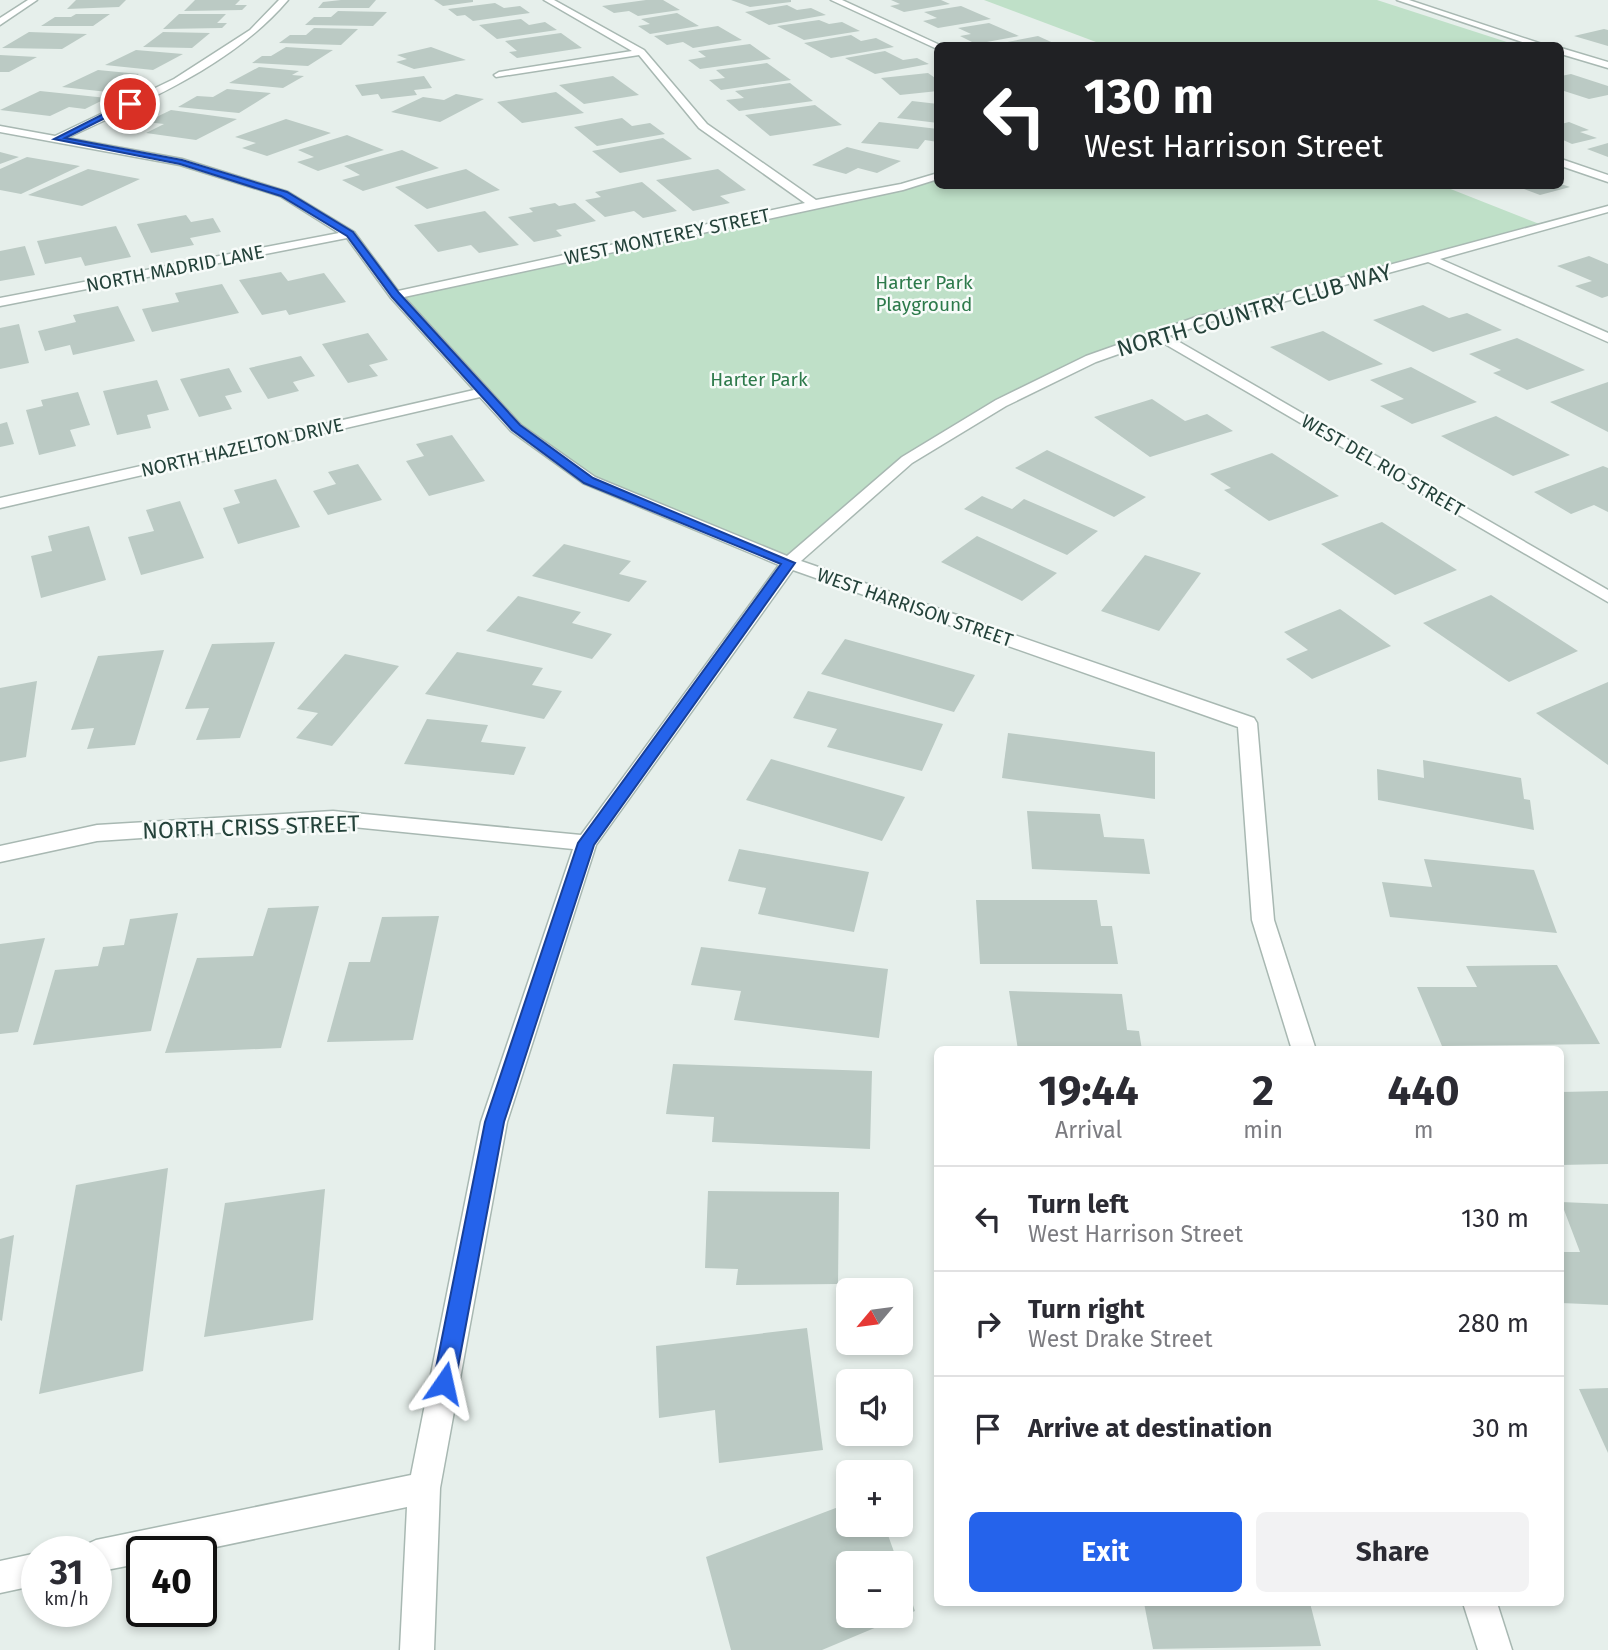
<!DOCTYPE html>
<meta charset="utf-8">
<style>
:root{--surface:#fff;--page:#f2f2f3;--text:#2b2b33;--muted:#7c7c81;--line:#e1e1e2;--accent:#2563eb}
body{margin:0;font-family:"Fira Sans",sans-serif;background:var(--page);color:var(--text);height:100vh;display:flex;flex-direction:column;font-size:26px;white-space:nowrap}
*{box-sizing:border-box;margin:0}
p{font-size:23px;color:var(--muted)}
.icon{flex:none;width:38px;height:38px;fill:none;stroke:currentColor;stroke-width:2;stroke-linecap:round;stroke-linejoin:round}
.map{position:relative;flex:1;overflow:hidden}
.details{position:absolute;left:934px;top:1046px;width:630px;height:560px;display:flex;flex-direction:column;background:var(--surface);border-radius:10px;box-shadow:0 4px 10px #0003}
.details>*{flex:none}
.banner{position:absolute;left:934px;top:42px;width:630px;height:147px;border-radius:10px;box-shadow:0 4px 10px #0003;background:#202124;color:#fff;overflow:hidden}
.needle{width:46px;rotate:241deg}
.fabs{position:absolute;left:836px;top:1278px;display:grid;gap:14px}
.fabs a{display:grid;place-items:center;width:77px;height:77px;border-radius:10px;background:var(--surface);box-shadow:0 4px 10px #0003;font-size:35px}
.speed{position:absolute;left:21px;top:1536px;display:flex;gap:14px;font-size:35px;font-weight:700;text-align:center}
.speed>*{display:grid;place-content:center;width:91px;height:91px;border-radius:50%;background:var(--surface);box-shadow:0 4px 10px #0003;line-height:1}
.speed small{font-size:18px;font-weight:400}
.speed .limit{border:4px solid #111;border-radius:10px;background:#fff;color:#111}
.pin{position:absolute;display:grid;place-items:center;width:60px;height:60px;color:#fff;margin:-30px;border:4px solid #fff;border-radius:50%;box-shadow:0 2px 7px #0007}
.me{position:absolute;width:77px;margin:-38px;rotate:11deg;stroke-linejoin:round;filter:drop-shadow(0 0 5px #0008)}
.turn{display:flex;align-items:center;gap:24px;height:147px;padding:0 35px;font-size:32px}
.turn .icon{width:91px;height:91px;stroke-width:2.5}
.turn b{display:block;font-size:49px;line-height:60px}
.eta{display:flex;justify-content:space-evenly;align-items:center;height:119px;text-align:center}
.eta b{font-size:42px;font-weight:700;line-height:49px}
.cta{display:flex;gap:14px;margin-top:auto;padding:14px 35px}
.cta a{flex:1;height:80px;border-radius:10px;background:var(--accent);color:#fff;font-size:28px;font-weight:700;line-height:80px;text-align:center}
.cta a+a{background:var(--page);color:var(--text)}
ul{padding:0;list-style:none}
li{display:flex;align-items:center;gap:21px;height:105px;padding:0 35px;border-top:2px solid var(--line)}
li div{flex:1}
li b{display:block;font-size:26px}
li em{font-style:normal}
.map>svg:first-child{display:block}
.green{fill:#bfe0c8}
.building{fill:#bbcac4}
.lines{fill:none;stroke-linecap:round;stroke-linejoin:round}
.minor-casing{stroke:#a8b8b2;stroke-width:3}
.minor{fill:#fff;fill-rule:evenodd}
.route{fill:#2563eb;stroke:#184099;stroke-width:2}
.labels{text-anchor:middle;stroke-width:5;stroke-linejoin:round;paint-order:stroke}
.far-street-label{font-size:19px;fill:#24423a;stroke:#f7fbf9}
.far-park-label{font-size:19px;fill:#2d7a4b;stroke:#f7fbf9}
.street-label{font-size:23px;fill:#24423a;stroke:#f7fbf9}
</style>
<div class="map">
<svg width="1608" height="1650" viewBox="0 0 1608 1650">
<rect width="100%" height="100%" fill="#e6efeb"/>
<g class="green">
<path d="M984 0H1377L1513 44 1104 45Z"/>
<path d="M938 176V186H1443L1547 227 1201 320 1091 359 907 460 789 563 589 480 516 428 395 295Z"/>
</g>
<g class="building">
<path d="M76 0H126L119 7 67 9Z"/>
<path d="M195 0H240L235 5H247L242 10 184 11Z"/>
<path d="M341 0H376L369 8H318L323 2Z"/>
<path d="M434 0H473V2L443 6Z"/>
<path d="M646 0H663L680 10 638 16 629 11 614 13 602 6Z"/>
<path d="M731 0H791V2L750 7Z"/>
<path d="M891 0H941L950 4 904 12 890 6 900 4Z"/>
<path d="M495 3 504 8 520 6 530 13 473 21 465 15 457 16 448 9Z"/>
<path d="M787 5 797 10 811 8 826 15 769 25 745 12Z"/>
<path d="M961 6 991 19 938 28 923 21 937 18 924 12Z"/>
<path d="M338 11 387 12 373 26 305 25 314 17H331Z"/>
<path d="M677 13 699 26 650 34 638 26 650 24 641 19Z"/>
<path d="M76 14H110L93 26H41L55 17H71Z"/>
<path d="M179 14H226L217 23H227L222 28 163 29Z"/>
<path d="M521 19 529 25 545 22 557 30 497 39 479 25Z"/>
<path d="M819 20 829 24 842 22 860 31 804 40 777 26Z"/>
<path d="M989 23 1019 36 976 44 960 36 971 34 958 28Z"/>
<path d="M718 26 742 40 693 48 683 42 667 45 654 36Z"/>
<path d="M314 28 358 29 341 45 279 43 290 35H306Z"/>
<path d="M1604 29 1608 30V46L1574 36Z"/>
<path d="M29 32 87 34 62 49 2 48Z"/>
<path d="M163 32 210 33 192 48 143 47Z"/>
<path d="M561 33 582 48 517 58 509 52 517 51 505 41Z"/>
<path d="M851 35 861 41 876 38 894 47 831 58 804 43Z"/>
<path d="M1038 36 1060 46 997 44Z"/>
<path d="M750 44 771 59 700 69 688 60 706 57 698 51Z"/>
<path d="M286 47 333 50 308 66 252 63 262 56H271Z"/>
<path d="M431 47 466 60 414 69 396 62 407 59 397 55Z"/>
<path d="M136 50 183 54 153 70 105 65Z"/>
<path d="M885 51 903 60 917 58 929 64 875 74 845 58Z"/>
<path d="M0 55 37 57 9 72H0Z"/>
<path d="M767 63 791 80 721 90 709 80 725 78 716 70Z"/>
<path d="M259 67 299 71 292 75 304 76 283 88 229 83Z"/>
<path d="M98 70 139 74 118 85 131 86 117 93 62 87Z"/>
<path d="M928 73 938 80V91L900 95 881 78Z"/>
<path d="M1571 74 1608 86V95L1589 99 1561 90V76Z"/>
<path d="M424 76 432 88 414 90 417 95 381 99 378 94 362 96 355 85Z"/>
<path d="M613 76 639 95 584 104 559 85Z"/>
<path d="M790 83 813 101 739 111 726 100 744 98 735 91Z"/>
<path d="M227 89 271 93 239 113 178 107 197 96 213 97Z"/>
<path d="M40 91 107 98 85 109 69 107 50 116 0 110Z"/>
<path d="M556 92 584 113 522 123 497 102Z"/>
<path d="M456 94 484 99 440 122 391 112 423 97 444 100Z"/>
<path d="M912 101 938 104V123L897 118Z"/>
<path d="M815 105 842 125 770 136 745 115Z"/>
<path d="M171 110 237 119 196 140 146 133 164 124 146 122Z"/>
<path d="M622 118 632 126 650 123 665 134 597 146 574 127Z"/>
<path d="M286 119 331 133 267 156 242 148 256 143 235 137Z"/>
<path d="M879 122 938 129V142L925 140 918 149 861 143Z"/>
<path d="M1569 122 1589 130 1580 132 1597 138 1572 144 1561 139V124Z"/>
<path d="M347 135 384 150 318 171 297 162 314 157 298 150Z"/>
<path d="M663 138 692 159 620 173 592 151Z"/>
<path d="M1608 143V157L1587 149Z"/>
<path d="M847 147 901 161 877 173 858 168 846 174 812 165Z"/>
<path d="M402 150 439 168 363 191 342 180 360 175 344 166Z"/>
<path d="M0 152 19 157 0 164Z"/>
<path d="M27 157 80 166 21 194 0 190V169Z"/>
<path d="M88 169 140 179 82 206 28 195Z"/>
<path d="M466 169 500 190 427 209 395 187Z"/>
<path d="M718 169 746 190 720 196 730 203 693 211 656 180Z"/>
<path d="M642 182 677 211 643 218 634 211 605 217 585 200 601 197 595 192Z"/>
<path d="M1561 184 1570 187 1540 195 1516 186Z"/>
<path d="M555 203 559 206 575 203 596 221 556 230 562 236 534 242 508 217 533 212 529 208Z"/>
<path d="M485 211 519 245 479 253 471 245 438 252 414 225Z"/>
<path d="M186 215 191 222 213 218 221 232 190 238 194 245 151 253 137 224Z"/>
<path d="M116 226 131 257 85 266 81 257 45 264 37 241Z"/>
<path d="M25 246 35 275 0 281V251Z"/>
<path d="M1589 256 1608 264V296L1602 298 1575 286 1592 281 1557 266Z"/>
<path d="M281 272 288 281 324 273 346 302 289 315 286 310 262 315 239 280Z"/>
<path d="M222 284 239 313 152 332 142 309 179 302 175 293Z"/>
<path d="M1423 305 1449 318 1467 313 1502 330 1433 352 1373 320Z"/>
<path d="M118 306 135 341 73 355 70 345 45 351 38 331 76 322 73 315Z"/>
<path d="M19 324 29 363 0 369V328Z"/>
<path d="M1323 331 1383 364 1329 381 1270 347Z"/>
<path d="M368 333 388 360 369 365 378 376 348 383 322 344Z"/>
<path d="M1517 338 1585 370 1527 390 1493 373 1501 370 1469 354Z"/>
<path d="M301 356 315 376 293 382 299 391 268 399 249 368Z"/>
<path d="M1411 367 1477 402 1412 424 1380 406 1404 399 1370 380Z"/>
<path d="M229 368 242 392 225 396 232 409 199 417 180 379Z"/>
<path d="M157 380 169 410 147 415 151 428 117 435 103 391Z"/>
<path d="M1608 382V432L1550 402Z"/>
<path d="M78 392 90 425 70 430 76 446 39 455 26 410 43 406 41 400Z"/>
<path d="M1152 399 1185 421 1207 414 1233 431 1150 457 1094 417Z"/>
<path d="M1496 416 1570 455 1513 476 1441 436Z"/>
<path d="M7 422 14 444 0 447V424Z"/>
<path d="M452 435 485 481 429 496 406 461 424 456 416 444Z"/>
<path d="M1047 450 1146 497 1114 517 1015 468Z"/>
<path d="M1272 453 1339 496 1269 521 1224 490 1231 488 1210 474Z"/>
<path d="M358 464 382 500 328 515 313 491 336 484 328 472Z"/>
<path d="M1603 466 1608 468V512L1594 505 1571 514 1534 492Z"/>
<path d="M276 479 300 527 238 544 223 508 240 503 234 490Z"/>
<path d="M982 496 1012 509 1024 499 1098 531 1067 555 964 509Z"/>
<path d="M180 501 204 558 141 575 128 537 154 531 146 510Z"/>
<path d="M1382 522 1457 570 1395 595 1321 544Z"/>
<path d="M89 526 106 580 41 598 31 556 52 551 48 536Z"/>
<path d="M977 536 1057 573 1022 601 941 562Z"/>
<path d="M564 544 631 561 619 574 647 581 629 602 532 576Z"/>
<path d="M1145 555 1201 573 1159 631 1101 611Z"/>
<path d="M1491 595 1578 651 1509 682 1423 623Z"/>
<path d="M518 596 581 612 572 623 612 634 592 659 486 631Z"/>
<path d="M1340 609 1391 646 1312 679 1286 659 1308 650 1284 632Z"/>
<path d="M845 639 975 675 954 712 821 674Z"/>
<path d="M275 642 240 738 196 740 209 708 185 709 212 644Z"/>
<path d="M164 650 135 745 87 749 94 728 71 730 98 656Z"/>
<path d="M457 652 543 668 532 685 562 691 544 719 425 694Z"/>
<path d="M345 654 399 666 332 746 296 738 318 713 297 709Z"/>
<path d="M37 681 26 757 0 762V688Z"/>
<path d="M1608 682V765L1536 713Z"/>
<path d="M808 691 943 724 922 771 827 747 837 729 793 718Z"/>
<path d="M427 719 488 725 481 742 526 747 514 775 404 764Z"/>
<path d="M1008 733 1155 752V799L1002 778Z"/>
<path d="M771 759 905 797 882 841 746 800Z"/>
<path d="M1423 760 1521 778 1524 799 1530 800 1534 830 1378 800 1377 769 1424 778Z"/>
<path d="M1027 811 1100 814 1104 837 1144 839 1150 874 1032 869Z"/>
<path d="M739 849 869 872 854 932 758 914 766 888 728 881Z"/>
<path d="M1424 859 1534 870 1557 933 1390 917 1382 882 1432 887Z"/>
<path d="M976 900H1097L1101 926H1112L1118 964H980Z"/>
<path d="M319 906 281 1048 165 1053 197 958 253 956 268 908Z"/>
<path d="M178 913 151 1031 33 1045 55 970 98 966 103 947 124 945 130 919Z"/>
<path d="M439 916 413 1040 327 1042 349 962H370L382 917Z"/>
<path d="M45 938 18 1032 0 1034V944Z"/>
<path d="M701 947 888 969 879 1038 734 1020 741 991 691 985Z"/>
<path d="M1557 965 1600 1044 1442 1046 1417 987H1477L1466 966Z"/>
<path d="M1009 991 1122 994 1127 1030 1139 1031 1142 1050H1018Z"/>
<path d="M673 1064 872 1071 870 1149 712 1142 714 1117 666 1114Z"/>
<path d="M1608 1091V1164L1561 1165V1092Z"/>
<path d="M168 1168 143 1371 39 1394 76 1185Z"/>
<path d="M325 1189 313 1320 204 1337 225 1203Z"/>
<path d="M708 1191 839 1192 838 1284 736 1285 738 1269 705 1268Z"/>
<path d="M1561 1202 1608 1204V1305L1561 1303V1252H1580Z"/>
<path d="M14 1235 2 1321 0 1320V1239Z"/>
<path d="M807 1328 823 1450 719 1463 715 1410 659 1418 656 1346Z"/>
<path d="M1608 1388V1453L1579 1389Z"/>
<path d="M849 1503V1524H884L898 1563H849V1615H901L902 1573 915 1611 822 1650H731L706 1557Z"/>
<path d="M1144 1603H1310L1321 1646 1153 1649Z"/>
</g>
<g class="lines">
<defs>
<g id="minor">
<path d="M28 0H37L0 25V18Z"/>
<path d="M279 0H288C231 67 144 101 67 138L182 159 288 192 354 232 398 291 805 203 699 128 639 55 496 77 494 75 499 72 632 51 544 0H554L644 50 707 124 816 200 901 184 938 173V179L903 190 404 297 521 425 595 477 787 556 902 457 996 400 1086 356 1196 317 1608 206V212L1440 259 1608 333V342L1428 262 1206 323 1169 336 1608 590V602L1158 340 1096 362 1006 406 912 463 801 561 1254 718 1257 723 1274 920 1316 1050H1292L1252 920 1238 727 793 570 596 845 507 1122 440 1488 434 1650H400L407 1507 192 1552H142V1563L96 1572V1552H81L85 1545 96 1540 411 1475 481 1122 573 849 333 825 97 841 0 862V846L97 825 333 811 581 835 779 565 583 483 511 431 480 397 0 508V498L474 390 391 298 347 238 0 306V298L339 233 280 196 180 165 0 132V126L55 136 174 79 250 30Z"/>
<path d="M831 0H842L942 46 935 48Z"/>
<path d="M1397 0H1409L1548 46H1534Z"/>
<path d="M1561 48 1608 62V68L1561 54Z"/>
<path d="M1561 159 1608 175V182L1561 166Z"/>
<path d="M37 1553V1585L0 1593V1561Z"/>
<path d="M1463 1603H1497L1512 1650H1478Z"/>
</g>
</defs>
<use href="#minor" class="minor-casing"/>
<use href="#minor" class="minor"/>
</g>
<path class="route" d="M127 102 133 104 65 138 182 160 287 192 353 232 399 293 520 425 593 478 795 563 594 845 504 1122 455 1383 452 1391 444 1395 436 1391 433 1383 485 1122 578 843 781 564 584 483 512 430 392 297 347 236 281 196 180 164 54 139Z"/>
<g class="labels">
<g class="far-street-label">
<text transform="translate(667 236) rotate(-12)" y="7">WEST MONTEREY STREET</text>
<text transform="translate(175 268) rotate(-11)" y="7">NORTH MADRID LANE</text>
<text transform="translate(242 447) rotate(-13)" y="7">NORTH HAZELTON DRIVE</text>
<text transform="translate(1383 465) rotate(30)" y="7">WEST DEL RIO STREET</text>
<text transform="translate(915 607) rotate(19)" y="7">WEST HARRISON STREET</text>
</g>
<g class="far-park-label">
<text x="924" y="289">Harter Park<tspan x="924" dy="22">Playground</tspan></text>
<text x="759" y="386">Harter Park</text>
</g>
<g class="street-label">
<text transform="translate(1254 310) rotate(-16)" y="8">NORTH COUNTRY CLUB WAY</text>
<text transform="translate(251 827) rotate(-2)" y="8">NORTH CRISS STREET</text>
</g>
</g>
</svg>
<div class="fabs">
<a><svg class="needle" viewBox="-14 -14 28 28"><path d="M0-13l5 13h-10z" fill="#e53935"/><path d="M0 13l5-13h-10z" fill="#7c7c81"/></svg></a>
<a><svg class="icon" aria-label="sound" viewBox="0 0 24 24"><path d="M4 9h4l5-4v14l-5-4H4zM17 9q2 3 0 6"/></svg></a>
<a>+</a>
<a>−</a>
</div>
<div class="speed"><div>31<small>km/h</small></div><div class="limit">40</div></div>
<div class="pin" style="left:130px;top:104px;background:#d93025"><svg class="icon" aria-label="arrive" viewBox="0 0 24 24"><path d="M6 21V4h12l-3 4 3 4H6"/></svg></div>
<svg class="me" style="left:444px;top:1383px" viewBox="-20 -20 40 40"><path d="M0-17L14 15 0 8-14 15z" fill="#2563eb" stroke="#fff" stroke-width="4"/></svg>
<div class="banner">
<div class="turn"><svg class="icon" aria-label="left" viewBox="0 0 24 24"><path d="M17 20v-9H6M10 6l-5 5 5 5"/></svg><div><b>130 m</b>West Harrison Street</div></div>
</div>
<section class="details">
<div class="eta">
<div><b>19:44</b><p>Arrival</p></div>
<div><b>2</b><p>min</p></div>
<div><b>440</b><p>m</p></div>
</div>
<ul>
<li><svg class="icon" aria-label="left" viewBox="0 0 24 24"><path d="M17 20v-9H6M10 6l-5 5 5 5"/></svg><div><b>Turn left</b><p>West Harrison Street</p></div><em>130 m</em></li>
<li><svg class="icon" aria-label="right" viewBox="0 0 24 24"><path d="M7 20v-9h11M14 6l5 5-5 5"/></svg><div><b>Turn right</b><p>West Drake Street</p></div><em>280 m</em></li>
<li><svg class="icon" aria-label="arrive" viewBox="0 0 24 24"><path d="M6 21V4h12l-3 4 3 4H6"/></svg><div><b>Arrive at destination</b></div><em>30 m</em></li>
</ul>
<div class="cta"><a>Exit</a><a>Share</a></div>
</section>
</div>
